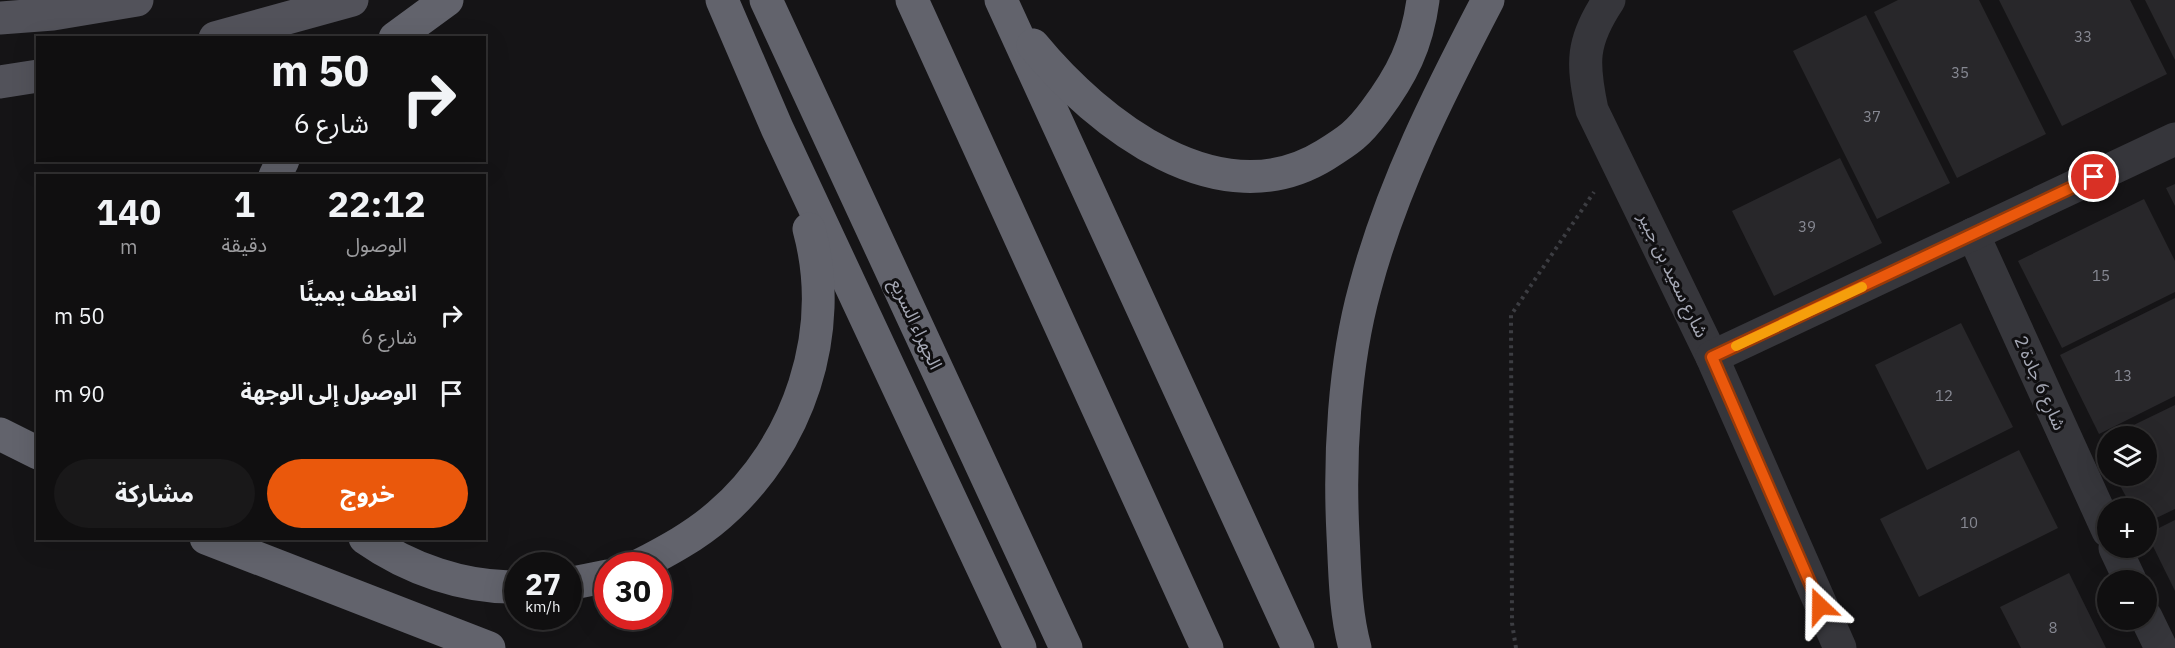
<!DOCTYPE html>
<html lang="ar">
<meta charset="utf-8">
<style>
:root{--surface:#100f10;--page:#191819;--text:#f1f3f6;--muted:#9c9c9f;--line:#302f30;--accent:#ea580c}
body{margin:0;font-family:"IBM Plex Sans","Noto Sans Arabic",sans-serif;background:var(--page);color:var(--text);direction:rtl;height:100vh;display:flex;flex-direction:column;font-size:22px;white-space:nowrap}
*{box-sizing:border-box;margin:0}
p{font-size:20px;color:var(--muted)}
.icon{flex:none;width:33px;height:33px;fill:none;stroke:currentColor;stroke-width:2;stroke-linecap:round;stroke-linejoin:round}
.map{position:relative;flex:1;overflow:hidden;direction:ltr}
.panel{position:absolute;left:36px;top:174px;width:450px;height:366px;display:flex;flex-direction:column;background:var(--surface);border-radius:0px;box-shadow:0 6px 24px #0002,0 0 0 2px var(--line);direction:rtl}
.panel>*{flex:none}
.banner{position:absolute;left:36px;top:36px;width:450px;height:126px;border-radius:0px;box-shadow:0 6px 24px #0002,0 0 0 2px var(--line);direction:rtl;background:#100f10;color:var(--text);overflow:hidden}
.tools{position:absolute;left:2097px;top:426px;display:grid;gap:12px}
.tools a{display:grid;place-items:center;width:60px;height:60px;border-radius:50%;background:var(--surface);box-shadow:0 6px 24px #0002,0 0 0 2px var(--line);font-size:30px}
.speed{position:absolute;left:504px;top:552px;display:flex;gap:12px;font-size:30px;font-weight:700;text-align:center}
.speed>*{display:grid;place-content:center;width:78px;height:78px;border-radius:50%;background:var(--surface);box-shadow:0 6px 24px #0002,0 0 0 2px var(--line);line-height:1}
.speed small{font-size:15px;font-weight:400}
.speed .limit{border:9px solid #d22;background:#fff;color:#111}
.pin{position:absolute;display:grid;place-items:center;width:51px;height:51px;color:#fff;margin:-26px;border:3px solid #fff;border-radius:50%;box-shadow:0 2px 6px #0007}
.me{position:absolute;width:66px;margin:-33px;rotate:337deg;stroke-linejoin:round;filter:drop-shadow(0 0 4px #0008)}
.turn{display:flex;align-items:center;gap:21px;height:126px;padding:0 18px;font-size:27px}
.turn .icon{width:78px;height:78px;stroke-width:2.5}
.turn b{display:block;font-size:42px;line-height:51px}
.eta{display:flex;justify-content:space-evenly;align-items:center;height:102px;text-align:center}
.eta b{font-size:36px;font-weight:700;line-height:42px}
.action{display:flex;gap:12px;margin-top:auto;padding:12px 18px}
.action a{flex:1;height:69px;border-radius:36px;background:var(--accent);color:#fff;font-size:24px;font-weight:700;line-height:69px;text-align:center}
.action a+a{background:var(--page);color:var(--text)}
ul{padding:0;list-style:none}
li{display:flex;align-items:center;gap:18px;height:78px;padding:0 18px}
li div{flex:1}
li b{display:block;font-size:22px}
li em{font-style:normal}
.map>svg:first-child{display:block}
.building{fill:#28272a}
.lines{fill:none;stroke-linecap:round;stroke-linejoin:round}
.path{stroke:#3c3d42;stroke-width:4;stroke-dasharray:3 4.5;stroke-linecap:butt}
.minor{stroke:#36363b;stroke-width:33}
.major{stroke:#52525a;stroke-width:33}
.highway{stroke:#62636c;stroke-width:33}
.route-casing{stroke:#983908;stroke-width:15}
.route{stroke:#ea580c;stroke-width:10}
.slow{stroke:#f59e0b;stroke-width:10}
.labels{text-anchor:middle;stroke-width:6;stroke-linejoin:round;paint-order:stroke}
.number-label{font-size:15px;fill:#868892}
.street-label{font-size:18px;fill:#a6a9b6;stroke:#100f11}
</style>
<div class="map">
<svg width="2175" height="648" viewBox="0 0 2175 648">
<rect width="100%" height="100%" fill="#151416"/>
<g class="building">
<path d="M1898 0H1979L2046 134 1957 178 1874 12Z"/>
<path d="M1999 0H2130L2167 74 2062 126Z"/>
<path d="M2145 0H2175V60Z"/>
<path d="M1866 15 1950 183 1877 219 1793 51Z"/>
<path d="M1840 158 1882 243 1774 296 1732 211Z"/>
<path d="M2175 184V206L2166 188Z"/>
<path d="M2144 199 2175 261V292L2062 348 2018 261Z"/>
<path d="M2175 298V396L2099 434 2060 355Z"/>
<path d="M1961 323 2013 427 1927 470 1875 365Z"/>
<path d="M2175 405V509L2146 523V508H2132L2115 476H2146V436H2111Z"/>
<path d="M2108 438V460L2099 442Z"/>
<path d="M2019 450 2058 528 1919 597 1880 519Z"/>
<path d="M2175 520V591L2147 534Z"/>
<path d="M2069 573 2106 648H2021L2000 607Z"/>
</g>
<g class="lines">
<path class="path" d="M1516 648 1512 623 1511 315 1594 192"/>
<g class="minor">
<path d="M1609 0C1581 42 1582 63 1592 110L1712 357 1840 648"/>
<path d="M1973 234 2108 531"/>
<path d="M1712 357 2175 139"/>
<path d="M2115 548 2130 580"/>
<path d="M2146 617 2161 648"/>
</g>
<g class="major">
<path d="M0 18 53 14 137 0"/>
<path d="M215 38 352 0"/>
<path d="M0 82 38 76"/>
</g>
<g class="highway">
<path d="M722 0 777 128 1020 648"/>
<path d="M766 0 1066 648"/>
<path d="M912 0 1207 648"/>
<path d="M1001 0 1298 648"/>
<path d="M395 38 447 0"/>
<path d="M1033 45C1098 124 1220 220 1325 155 1349 140 1358 134 1375 111 1402 75 1417 45 1423 0"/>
<path d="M275 176 283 160"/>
<path d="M0 434 38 453"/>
<path d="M206 538 489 648"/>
<path d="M365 538C409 569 464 588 518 587"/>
<path d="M638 566C667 551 695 536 719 515 799 446 837 332 809 229"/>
<path d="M568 584 608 576"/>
<path d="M1355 648C1345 611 1345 574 1343 535 1339 457 1344 364 1365 288 1392 186 1440 92 1488 0"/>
</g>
</g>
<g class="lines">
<defs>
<path id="route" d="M1820 606 1712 357 2094 177"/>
</defs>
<use href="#route" class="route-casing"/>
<use href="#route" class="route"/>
<path class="slow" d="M1736 346 1862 287"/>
</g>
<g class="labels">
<g class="number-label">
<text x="2083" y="42">33</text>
<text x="1960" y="78">35</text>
<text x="1872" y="122">37</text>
<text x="1807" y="232">39</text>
<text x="2101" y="281">15</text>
<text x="2123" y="381">13</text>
<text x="1944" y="401">12</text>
<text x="1969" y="528">10</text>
<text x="2053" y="633">8</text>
</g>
<g class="street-label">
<text transform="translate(1673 275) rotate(64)" y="6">شارع سعيد بن جبير</text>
<text transform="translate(916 324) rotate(65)" y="6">الجهراء السريع</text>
<text transform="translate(2040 383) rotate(66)" y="6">شارع 6 جادة 2</text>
</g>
</g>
</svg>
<div class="tools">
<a><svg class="icon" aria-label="layers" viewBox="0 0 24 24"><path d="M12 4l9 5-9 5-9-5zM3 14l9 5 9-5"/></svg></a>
<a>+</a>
<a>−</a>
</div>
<div class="speed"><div>27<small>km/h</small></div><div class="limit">30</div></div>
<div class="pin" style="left:2094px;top:177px;background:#d93025"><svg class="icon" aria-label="arrive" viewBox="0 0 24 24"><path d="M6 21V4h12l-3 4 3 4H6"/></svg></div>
<svg class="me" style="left:1820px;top:606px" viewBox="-20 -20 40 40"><path d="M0-17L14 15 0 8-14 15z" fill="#ea580c" stroke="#fff" stroke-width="4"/></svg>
<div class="banner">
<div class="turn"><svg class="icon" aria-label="right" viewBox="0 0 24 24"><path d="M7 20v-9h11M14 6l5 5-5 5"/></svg><div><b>50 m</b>شارع 6</div></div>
</div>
<section class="panel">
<div class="eta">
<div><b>22:12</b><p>الوصول</p></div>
<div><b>1</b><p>دقيقة</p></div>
<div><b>140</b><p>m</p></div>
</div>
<ul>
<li><svg class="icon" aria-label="right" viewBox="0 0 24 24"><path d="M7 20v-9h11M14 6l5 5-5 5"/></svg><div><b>انعطف يمينًا</b><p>شارع 6</p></div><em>50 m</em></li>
<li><svg class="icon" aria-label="arrive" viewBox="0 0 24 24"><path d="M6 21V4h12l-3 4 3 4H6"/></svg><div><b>الوصول إلى الوجهة</b></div><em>90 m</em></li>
</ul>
<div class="action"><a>خروج</a><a>مشاركة</a></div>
</section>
</div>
